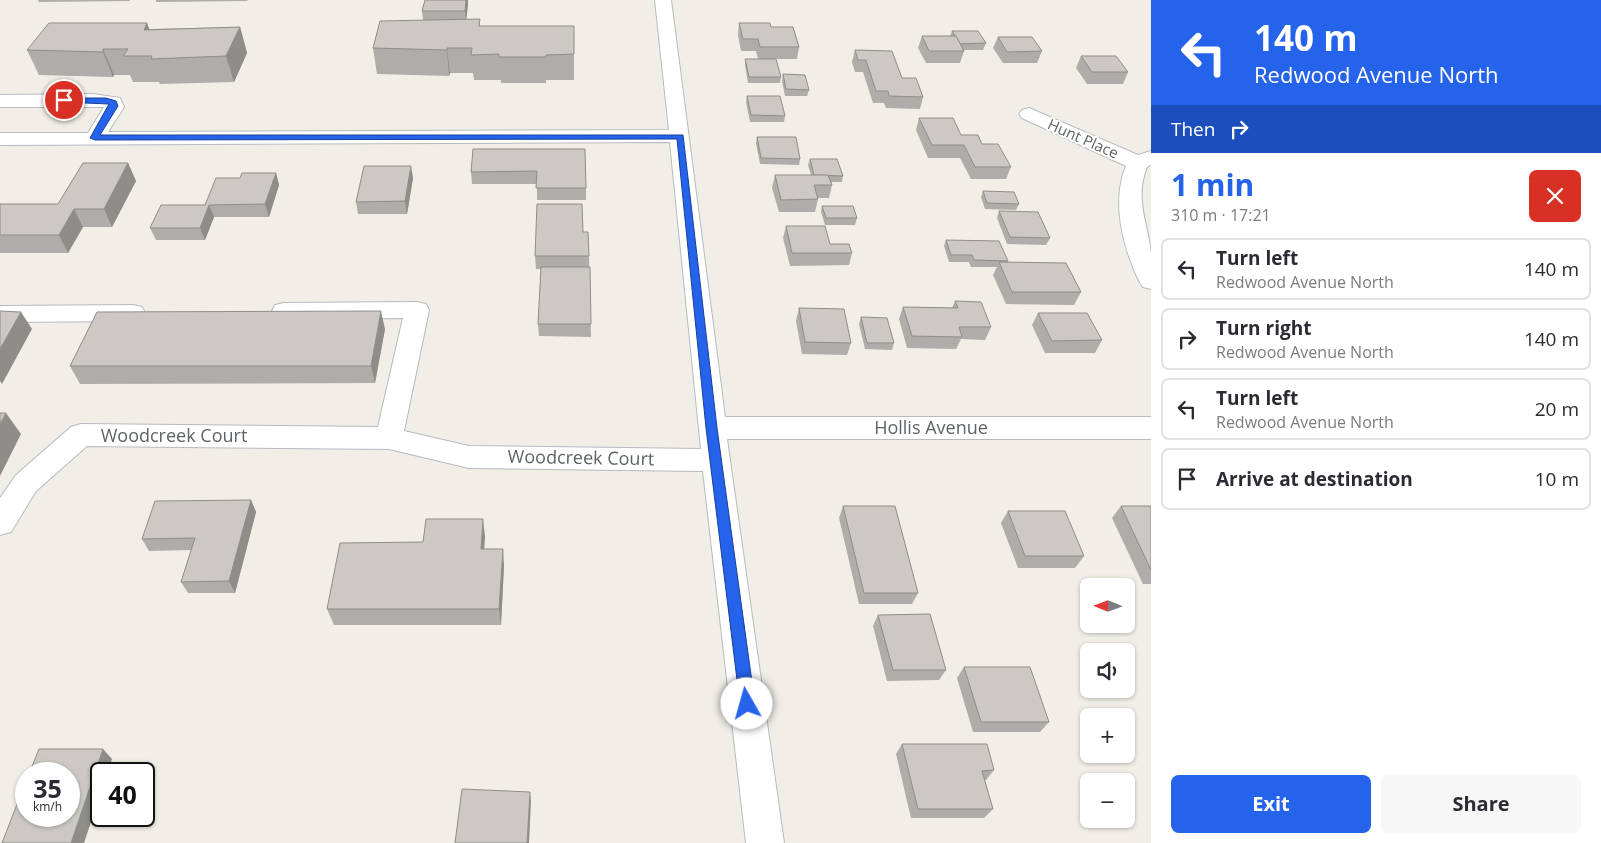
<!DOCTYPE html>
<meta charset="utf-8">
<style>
:root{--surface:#fff;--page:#f7f7f7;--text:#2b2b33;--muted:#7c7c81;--line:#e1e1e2;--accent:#2563eb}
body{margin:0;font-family:"Open Sans",sans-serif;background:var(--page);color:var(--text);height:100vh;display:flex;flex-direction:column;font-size:19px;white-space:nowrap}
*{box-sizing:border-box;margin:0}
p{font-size:16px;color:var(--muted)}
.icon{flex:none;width:28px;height:28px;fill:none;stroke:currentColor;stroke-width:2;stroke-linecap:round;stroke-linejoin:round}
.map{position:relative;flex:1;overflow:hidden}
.drawer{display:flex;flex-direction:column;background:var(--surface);width:450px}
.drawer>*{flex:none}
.hud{background:#2563eb;color:#fff;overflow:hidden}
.needle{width:32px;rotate:271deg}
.tools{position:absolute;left:1080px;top:578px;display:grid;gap:10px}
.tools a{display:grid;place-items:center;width:55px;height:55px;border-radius:8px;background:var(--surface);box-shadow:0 1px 4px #0004;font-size:25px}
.speed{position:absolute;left:15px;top:762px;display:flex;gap:10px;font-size:25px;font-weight:700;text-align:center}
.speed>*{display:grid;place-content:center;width:65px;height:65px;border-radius:50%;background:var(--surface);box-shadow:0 1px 4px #0004;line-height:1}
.speed small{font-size:12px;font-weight:400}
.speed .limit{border:2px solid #111;border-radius:8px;background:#fff;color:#111}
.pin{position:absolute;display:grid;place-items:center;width:42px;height:42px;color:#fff;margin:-21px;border:2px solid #fff;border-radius:50%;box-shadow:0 1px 5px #0007}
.me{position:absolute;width:55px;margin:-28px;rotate:353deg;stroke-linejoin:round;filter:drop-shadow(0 0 4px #0008)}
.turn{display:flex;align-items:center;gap:18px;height:105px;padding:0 20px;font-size:22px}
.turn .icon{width:65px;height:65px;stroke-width:2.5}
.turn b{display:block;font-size:35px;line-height:42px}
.then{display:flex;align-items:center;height:48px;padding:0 20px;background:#0003;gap:10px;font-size:19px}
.round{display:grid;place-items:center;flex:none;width:52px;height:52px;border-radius:8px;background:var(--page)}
.summary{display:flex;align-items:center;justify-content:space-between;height:85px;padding:0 20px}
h1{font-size:30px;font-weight:700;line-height:38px;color:var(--accent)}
.action{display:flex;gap:10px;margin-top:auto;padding:10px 20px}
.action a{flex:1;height:58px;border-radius:8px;background:var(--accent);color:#fff;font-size:20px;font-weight:700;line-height:58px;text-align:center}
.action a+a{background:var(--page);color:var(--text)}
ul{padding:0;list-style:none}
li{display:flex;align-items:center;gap:15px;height:62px;margin:0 10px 8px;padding:0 10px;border:2px solid var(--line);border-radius:8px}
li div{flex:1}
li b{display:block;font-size:19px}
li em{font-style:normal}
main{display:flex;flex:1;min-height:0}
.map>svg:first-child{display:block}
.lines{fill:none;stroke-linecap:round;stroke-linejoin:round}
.minor-casing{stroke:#b7babe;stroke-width:2}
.minor{fill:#fff;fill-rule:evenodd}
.wall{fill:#afada9}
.shaded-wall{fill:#8f8d89}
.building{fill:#ccc9c4;stroke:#8f8d89}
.route{fill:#2563eb;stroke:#184099}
.labels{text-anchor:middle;stroke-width:4;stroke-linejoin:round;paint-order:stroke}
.far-street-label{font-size:15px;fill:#5e6368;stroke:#fff}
.street-label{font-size:18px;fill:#5e6368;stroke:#fff}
</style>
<main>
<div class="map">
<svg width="1151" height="843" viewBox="0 0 1151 843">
<rect width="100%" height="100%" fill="#f1eee7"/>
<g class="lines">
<defs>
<g id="minor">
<path d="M655 0H671L725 417H1151V439H727L784 843H746L703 471 469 468 389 449 87 446 36 491 11 532 0 535V498L16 475 71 427 81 424 378 427 403 318 284 319 275 317 272 311 275 305 284 303 417 302 426 304 429 310 404 431 469 446 701 449 670 142 0 145V133H88L104 107H0V95L93 94 120 98 124 107 108 132 669 130Z"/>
<path d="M1029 108 1138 155 1151 151V165L1147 167C1134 200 1148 222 1151 254 1151 265 1151 277 1151 289L1143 287 1139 281C1123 247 1111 202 1126 166L1022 118 1019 114 1022 110Z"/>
<path d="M133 305 142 307 145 313 142 319 133 321 0 322V306Z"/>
</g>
</defs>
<use href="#minor" class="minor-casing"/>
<use href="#minor" class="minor"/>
</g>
<g class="wall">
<path d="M38 0H130V1L39 2Z"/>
<path d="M156 0H248L247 1 156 2Z"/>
<path d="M425 0H468V5L466 19 481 26H574V80H546V83H501V80H474L473 73H450L449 76 377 74 373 48 423 20 422 11Z"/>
<path d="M147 23 149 29 240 27 247 53 234 82 160 84 159 82H133L130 75H114L113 77 39 75 27 50Z"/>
<path d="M739 23 771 27 799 47 797 59H758L756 51H741L738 35Z"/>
<path d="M952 31 986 43 983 50H964V51L960 63H926L918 48 922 36H950Z"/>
<path d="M998 37 1042 51 1037 63H1003L993 48Z"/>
<path d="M855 50 902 78 923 97 920 109 886 108 884 103H873L863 72H855L852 62Z"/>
<path d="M1081 56 1128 72 1123 84H1087L1076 68Z"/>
<path d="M745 59 781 77 780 83H748L745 65Z"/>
<path d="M783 74 809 90 807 96H785L782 81Z"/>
<path d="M747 96 785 116 784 122H750L746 102Z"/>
<path d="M919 118 982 144 1011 167 1006 179H971L960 158H928L916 130Z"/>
<path d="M757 137 800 159 799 165 760 164 756 143Z"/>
<path d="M473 149 586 188V200H537V184H472L471 172Z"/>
<path d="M810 159 843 176 842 182H831L832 185 829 198H818V199L815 212H779L772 188 775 175H811L808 165Z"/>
<path d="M128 163 136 181 112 227H83L68 253H0V204H58Z"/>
<path d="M276 173 279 185 269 217H214L205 240H156L150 228 205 205 240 178Z"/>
<path d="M413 178 407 214H358L356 202Z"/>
<path d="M983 191 1019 204 1016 210 985 209 981 197Z"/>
<path d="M822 206 857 218 855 225H825L821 212Z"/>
<path d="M999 211 1050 238 1046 245 1007 244 997 218Z"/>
<path d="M786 226 852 253 849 265 790 266 783 238Z"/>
<path d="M583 232 589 256 591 337 539 336 538 324 541 269H536L535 256Z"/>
<path d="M946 240 1008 261 1007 262 1081 292 1074 305 1006 304 993 275 997 267H971L969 262H949L944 246Z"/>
<path d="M955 301 991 327 985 340 961 339 956 349 907 348 899 319 903 307 952 308Z"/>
<path d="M799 308 851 343 847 355 802 354 796 321Z"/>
<path d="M1038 313 1102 340 1095 353H1045L1032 325Z"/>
<path d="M861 317 894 343 892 350 865 349 859 324Z"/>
<path d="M385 329 375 383 80 384 70 366Z"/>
<path d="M251 500 256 512 235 593H188L181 582 191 550 149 551 142 539Z"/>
<path d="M843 506 918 593 912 604H859L839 518Z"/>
<path d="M1121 506H1151V584H1143L1112 518Z"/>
<path d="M1008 511 1084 556 1075 568H1018L1001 523Z"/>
<path d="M485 536 484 549 504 565 501 625H334L327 609 423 542Z"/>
<path d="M878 615 946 670 939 680 887 681 873 626Z"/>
<path d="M964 667 1049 722 1040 732H973L957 678Z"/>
<path d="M902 744 994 770 986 780H984L993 809 984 818H911L896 754Z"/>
</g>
<g class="shaded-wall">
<path d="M466 0H468V5L466 22 465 11Z"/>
<path d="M147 23 156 48 144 30Z"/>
<path d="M240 27 247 53 234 82 226 56Z"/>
<path d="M447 48 450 73 449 76 447 50Z"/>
<path d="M103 49 114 75 113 77 103 52Z"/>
<path d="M128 163 136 181 112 227 104 209Z"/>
<path d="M411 166 413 178 407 214 405 201Z"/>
<path d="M276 173 279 185 269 217 265 204Z"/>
<path d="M209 205 214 217 205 240 200 228Z"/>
<path d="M74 209 83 227 68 253 59 235Z"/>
<path d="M381 311 385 329 375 383 371 366Z"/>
<path d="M21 312 32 329 2 384 0 381V349Z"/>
<path d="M6 413 21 434 0 476V424Z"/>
<path d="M251 500 256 512 235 593 229 581Z"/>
<path d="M483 519 485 536 483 565 481 549Z"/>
<path d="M503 549 504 565 501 625 499 609Z"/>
<path d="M103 749 112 759 107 774H101V792L84 843H71Z"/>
<path d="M530 792 531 801 529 843H527Z"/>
</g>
<g class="building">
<path d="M425 0H466L465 11H422Z"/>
<path d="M480 19 479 26H574V54L546 55V57H499V54L471 55 472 48H447V50L373 48 380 21Z"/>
<path d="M49 23H147L144 30 240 27 226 56 151 59 152 56H123L128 49H103V52L27 50Z"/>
<path d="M739 23H770L771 27H793L799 47H760L758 39H743Z"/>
<path d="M952 31H978L986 43 960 44 956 36H955Z"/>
<path d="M922 36H956L964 51H929Z"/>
<path d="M998 37H1032L1042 51 1007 52Z"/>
<path d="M855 50 892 51 902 78H916L923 97 889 96 888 91H876L866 60H858Z"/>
<path d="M1081 56H1116L1128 72H1092Z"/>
<path d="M745 59H776L781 77H749Z"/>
<path d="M783 74 805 75 809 90 786 89Z"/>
<path d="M747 96H780L785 116 751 115Z"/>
<path d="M919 118H953L961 135H978L982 144H998L1011 167H975L964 145H932Z"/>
<path d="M757 137H796L800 159 761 158Z"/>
<path d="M473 149H585L586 188H536L537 171 471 172Z"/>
<path d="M810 159H837L843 176 814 175Z"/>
<path d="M83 163H128L104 209H74L59 235H0V204H58Z"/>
<path d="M364 166H411L405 201 356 202Z"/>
<path d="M242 173H276L265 204 209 205 200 228H150L161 205H205L216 178H240Z"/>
<path d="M775 175H828L832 185H814L818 199 781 200Z"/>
<path d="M983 191 1014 192 1019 204 987 203Z"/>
<path d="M537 204H582L583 232H588L589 256H535Z"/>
<path d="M822 206H853L857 218H826Z"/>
<path d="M999 211 1038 212 1050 238 1010 237Z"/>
<path d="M786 226H825L830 244H849L852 253H792Z"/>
<path d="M946 240 999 241 1008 261 974 260 972 255H951Z"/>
<path d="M999 262 1066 263 1081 292H1012Z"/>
<path d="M541 267H590L591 324H538Z"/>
<path d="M955 301 981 302 991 327H959L962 337 912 336 903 307 958 308Z"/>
<path d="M799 308 844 309 851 343 805 342Z"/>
<path d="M0 311 21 312 0 349Z"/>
<path d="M381 311 371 366H70L97 312Z"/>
<path d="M1038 313H1087L1102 340 1052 341Z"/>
<path d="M861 317 887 318 894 343H867Z"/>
<path d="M0 413H6L0 424Z"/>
<path d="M251 500 229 581 181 582 195 538 142 539 155 501Z"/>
<path d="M843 506H895L918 593H864Z"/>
<path d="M1121 506H1151V570Z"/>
<path d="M1008 511H1065L1084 556H1025Z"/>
<path d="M426 519H483L481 549H503L499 609H327L340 543 423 542Z"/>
<path d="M930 614 946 670H893L878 615Z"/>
<path d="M964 667H1030L1049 722H981Z"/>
<path d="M902 744H987L994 770 982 771 993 809H918Z"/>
<path d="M39 749H103L71 843H2L26 781V816H69V774H29Z"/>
<path d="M462 789 530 792 527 843H455Z"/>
</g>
<path class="route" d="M64 98H106L116 101 118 106 100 135H683L717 428 755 704 752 709 747 711 742 709 740 704 706 428 677 139 95 140 90 138 109 104 61 102V98Z"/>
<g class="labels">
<g class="far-street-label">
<text transform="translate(1083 139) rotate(24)" y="5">Hunt Place</text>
</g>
<g class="street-label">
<text x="931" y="434">Hollis Avenue</text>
<text x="174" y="442">Woodcreek Court</text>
<text transform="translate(581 458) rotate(1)" y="6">Woodcreek Court</text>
</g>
</g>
</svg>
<div class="tools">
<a><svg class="needle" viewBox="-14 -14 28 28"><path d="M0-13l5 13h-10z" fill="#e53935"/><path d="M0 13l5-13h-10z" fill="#7c7c81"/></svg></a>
<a><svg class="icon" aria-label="sound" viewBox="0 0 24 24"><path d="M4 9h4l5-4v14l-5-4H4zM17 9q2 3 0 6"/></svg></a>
<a>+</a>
<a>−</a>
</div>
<div class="speed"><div>35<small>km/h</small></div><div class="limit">40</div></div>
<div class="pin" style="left:64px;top:100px;background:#d93025"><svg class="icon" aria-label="arrive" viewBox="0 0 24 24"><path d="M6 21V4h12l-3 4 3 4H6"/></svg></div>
<svg class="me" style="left:747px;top:704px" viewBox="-20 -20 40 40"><circle r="19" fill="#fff"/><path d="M0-13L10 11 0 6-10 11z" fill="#2563eb"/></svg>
</div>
<section class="drawer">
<div class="hud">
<div class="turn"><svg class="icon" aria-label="left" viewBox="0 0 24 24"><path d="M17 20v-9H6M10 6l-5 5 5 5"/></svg><div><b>140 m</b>Redwood Avenue North</div></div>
<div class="then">Then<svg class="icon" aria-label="right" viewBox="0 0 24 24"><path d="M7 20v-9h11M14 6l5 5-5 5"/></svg></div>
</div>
<div class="summary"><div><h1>1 min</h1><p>310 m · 17:21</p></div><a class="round" style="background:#d93025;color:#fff"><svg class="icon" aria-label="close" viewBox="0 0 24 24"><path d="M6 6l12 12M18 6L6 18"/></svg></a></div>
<ul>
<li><svg class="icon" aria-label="left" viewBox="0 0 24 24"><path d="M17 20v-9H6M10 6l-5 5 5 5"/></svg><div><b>Turn left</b><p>Redwood Avenue North</p></div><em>140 m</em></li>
<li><svg class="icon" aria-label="right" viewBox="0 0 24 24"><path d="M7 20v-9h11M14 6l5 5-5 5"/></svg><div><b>Turn right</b><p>Redwood Avenue North</p></div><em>140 m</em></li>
<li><svg class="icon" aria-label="left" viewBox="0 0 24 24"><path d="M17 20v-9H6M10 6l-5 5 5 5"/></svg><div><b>Turn left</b><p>Redwood Avenue North</p></div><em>20 m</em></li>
<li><svg class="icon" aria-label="arrive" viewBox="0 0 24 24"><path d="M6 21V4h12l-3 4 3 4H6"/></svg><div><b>Arrive at destination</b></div><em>10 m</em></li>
</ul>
<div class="action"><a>Exit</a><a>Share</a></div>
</section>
</main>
